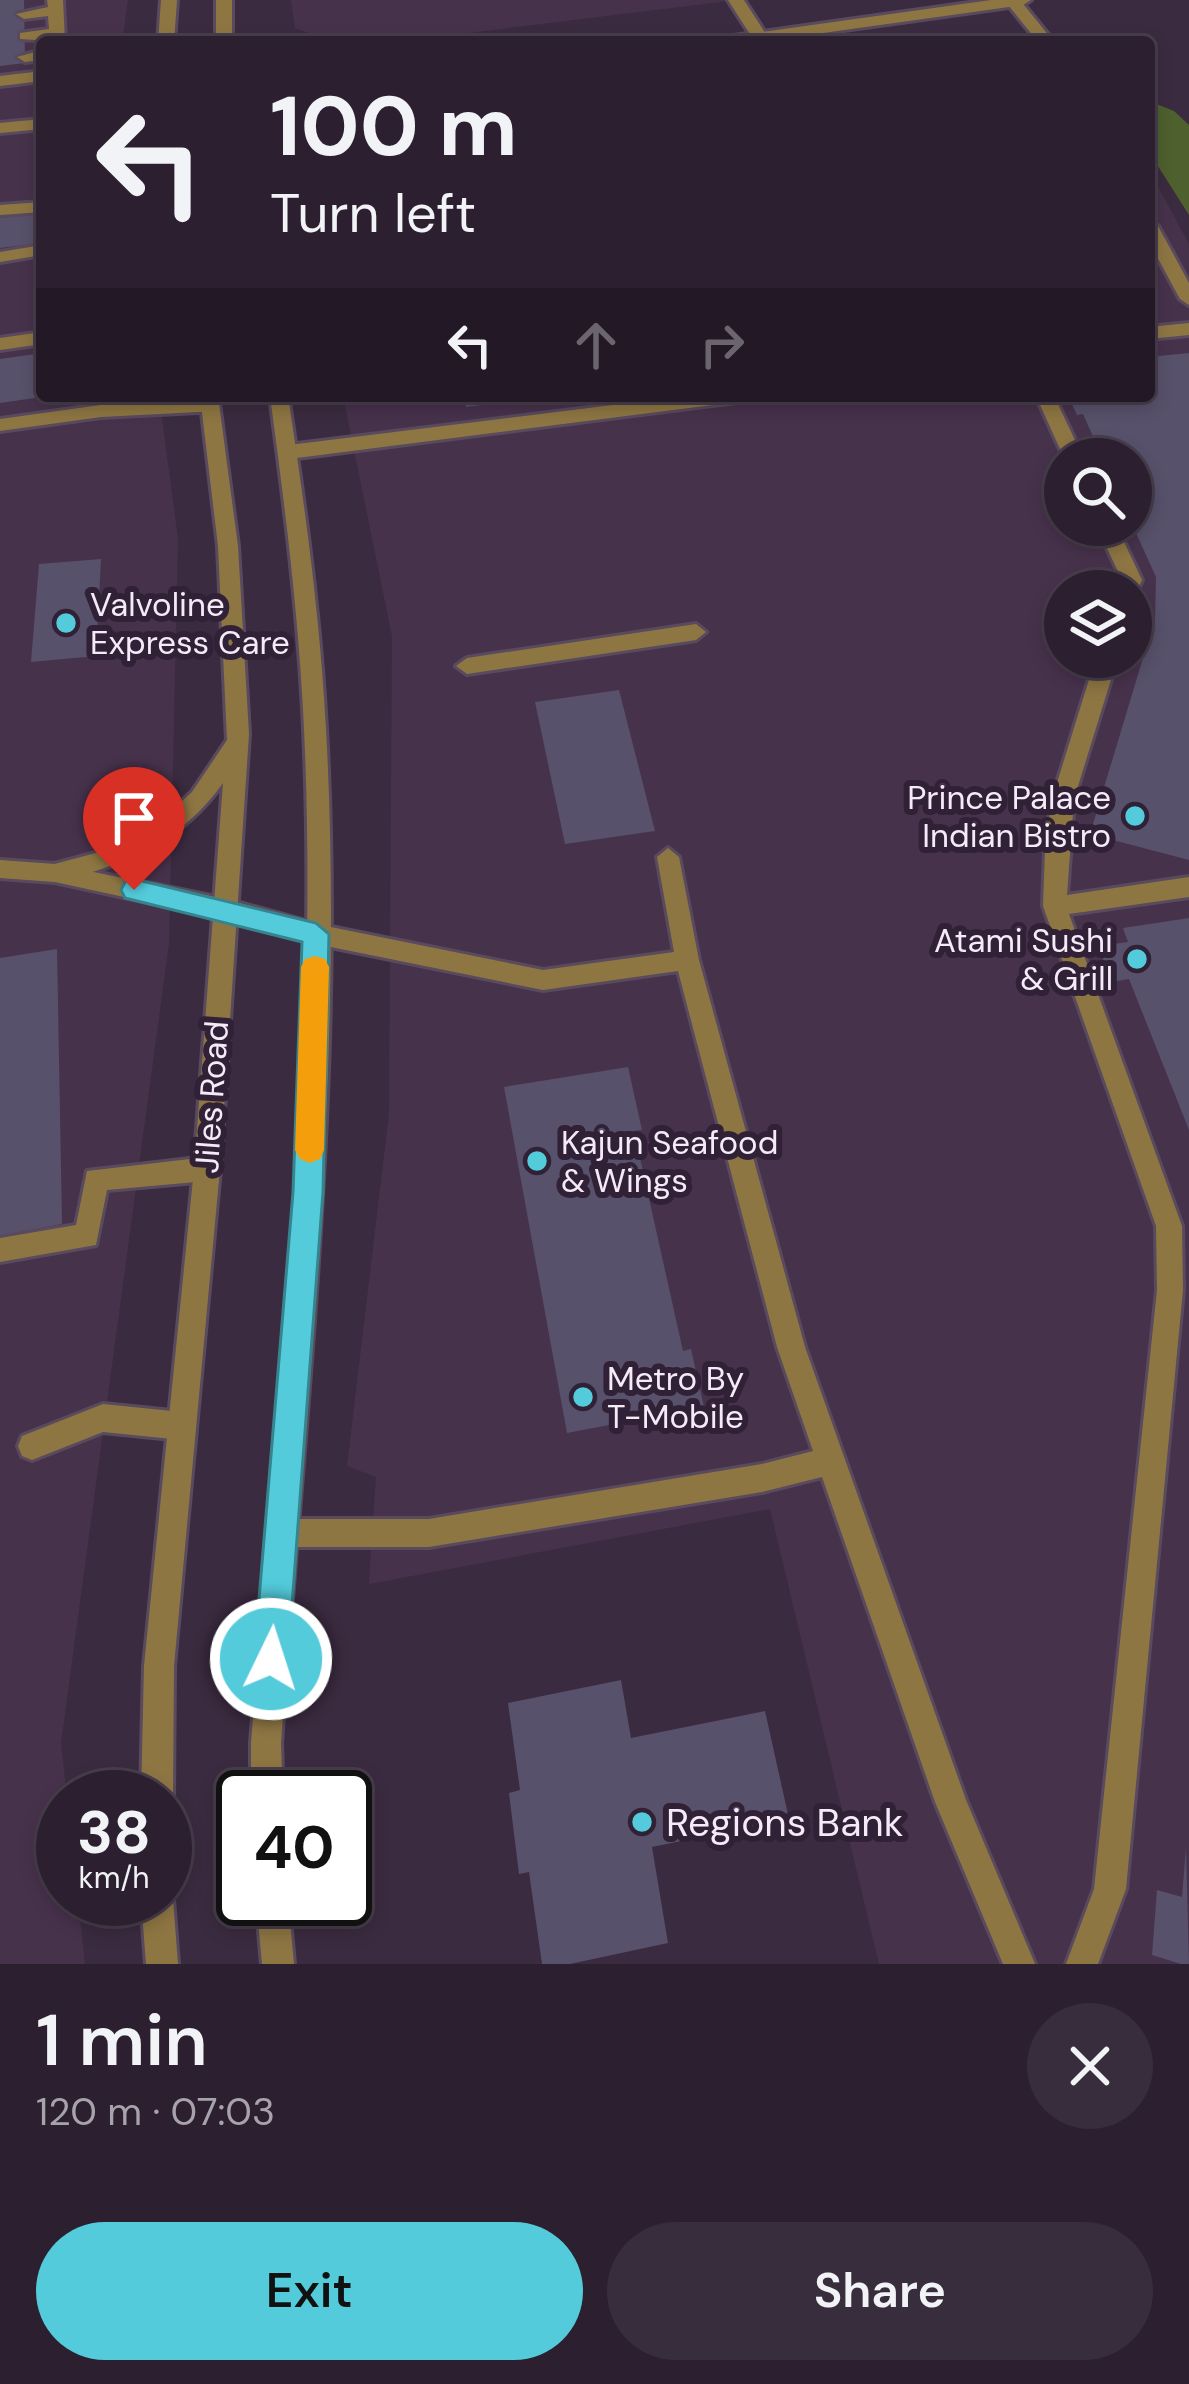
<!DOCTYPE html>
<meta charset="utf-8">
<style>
:root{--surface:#2c2030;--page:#382d3c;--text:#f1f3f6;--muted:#a6a3ab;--line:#483e4c;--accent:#53cbdb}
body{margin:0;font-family:"DM Sans",sans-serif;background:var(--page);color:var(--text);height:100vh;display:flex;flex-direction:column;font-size:45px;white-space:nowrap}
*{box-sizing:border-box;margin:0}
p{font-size:39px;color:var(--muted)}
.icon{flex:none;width:66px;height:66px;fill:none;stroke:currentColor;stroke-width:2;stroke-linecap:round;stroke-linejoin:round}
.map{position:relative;height:1964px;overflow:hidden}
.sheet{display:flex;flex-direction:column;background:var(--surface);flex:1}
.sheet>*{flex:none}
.hud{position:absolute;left:36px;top:36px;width:1119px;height:366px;border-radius:12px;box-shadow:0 6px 18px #0003,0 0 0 3px var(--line);background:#2c2030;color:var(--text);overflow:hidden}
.controls{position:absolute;left:1044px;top:438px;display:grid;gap:24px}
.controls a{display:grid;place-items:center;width:108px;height:108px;border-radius:50%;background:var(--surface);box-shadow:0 6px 18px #0003,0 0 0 3px var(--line);font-size:60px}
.speed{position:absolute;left:36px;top:1770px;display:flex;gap:24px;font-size:60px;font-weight:700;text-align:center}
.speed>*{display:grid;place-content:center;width:156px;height:156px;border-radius:50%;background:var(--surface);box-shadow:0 6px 18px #0003,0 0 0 3px var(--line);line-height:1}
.speed small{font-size:30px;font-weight:400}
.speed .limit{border:6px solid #111;border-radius:18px;background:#fff;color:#111}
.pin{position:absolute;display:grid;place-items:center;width:102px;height:102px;color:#fff;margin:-123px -51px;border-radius:50% 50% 50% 0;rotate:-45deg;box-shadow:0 0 12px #0007}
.pin .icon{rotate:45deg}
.me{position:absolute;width:132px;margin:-66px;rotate:4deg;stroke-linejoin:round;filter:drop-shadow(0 0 9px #0008)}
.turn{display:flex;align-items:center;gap:42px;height:252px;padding:0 36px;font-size:54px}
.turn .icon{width:156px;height:156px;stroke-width:2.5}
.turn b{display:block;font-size:84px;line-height:102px}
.lanes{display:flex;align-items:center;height:114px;padding:0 36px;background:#0003;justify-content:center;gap:60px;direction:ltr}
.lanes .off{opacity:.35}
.round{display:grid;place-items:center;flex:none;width:126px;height:126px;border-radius:63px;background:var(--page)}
.headline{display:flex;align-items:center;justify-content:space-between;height:204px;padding:0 36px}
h1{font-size:72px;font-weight:600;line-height:90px}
.cta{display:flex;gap:24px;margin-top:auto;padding:24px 36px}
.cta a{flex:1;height:138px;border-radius:72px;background:var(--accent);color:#111;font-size:48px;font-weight:600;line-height:138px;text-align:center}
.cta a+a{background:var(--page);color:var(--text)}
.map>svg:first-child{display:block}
.built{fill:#47324c;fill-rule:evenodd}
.green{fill:#4e602d}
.building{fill:#57516b}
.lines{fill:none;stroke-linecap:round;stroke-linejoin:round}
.service-casing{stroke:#594a5d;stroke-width:6}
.minor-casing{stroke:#594a5d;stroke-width:6}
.tertiary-casing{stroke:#594a5d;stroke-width:6}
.service{fill:#8e7643;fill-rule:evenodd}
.minor{fill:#8e7643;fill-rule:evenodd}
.tertiary{fill:#8e7643;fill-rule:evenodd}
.route{fill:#53cbdb;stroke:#36848e;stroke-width:3}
.slow{fill:#f59e0b}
.poi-dot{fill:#53cbdb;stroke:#312136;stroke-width:4.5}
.labels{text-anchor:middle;stroke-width:12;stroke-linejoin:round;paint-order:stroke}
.poi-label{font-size:33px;fill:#f5eaf8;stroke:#312136;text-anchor:start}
.street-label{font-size:33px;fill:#f5eaf8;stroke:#312136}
.near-poi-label{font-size:39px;fill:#f5eaf8;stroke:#312136;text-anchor:start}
</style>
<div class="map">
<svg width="1189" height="1964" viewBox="0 0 1189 1964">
<rect width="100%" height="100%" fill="#3b2b40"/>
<g class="built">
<path d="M0 0H128L122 42H42V396H159L178 539 169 943 61 1743 67 1797H63V1899H78L85 1964H0Z"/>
<path d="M291 0H737L395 42H332L295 28Z"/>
<path d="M1149 170 1189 244V1964H879L770 1509 369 1584 376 1477 347 1466 389 1114 392 636 343 396H1149ZM1065 459H1131V525H1065ZM1065 591H1131V657H1065Z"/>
</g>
<path class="green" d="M1149 101 1174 111 1189 125V215L1149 152Z"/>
<g class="building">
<path d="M0 0H24L25 63 0 66Z"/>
<path d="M40 213 42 243 0 248V218Z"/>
<path d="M42 353V397L0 403V359Z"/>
<path d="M1189 353V860L1090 834 1155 618 1156 577 1131 522V459H1103L1083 414 1077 415 1068 396H1149V357Z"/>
<path d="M464 396H529V399L466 407Z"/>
<path d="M101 559 96 656 31 662 39 564Z"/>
<path d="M619 690 655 831 565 844 535 702Z"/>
<path d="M1189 918V1130L1129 979 1112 982 1098 946 1128 942 1123 928Z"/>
<path d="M57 949 62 1224 0 1236V958Z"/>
<path d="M628 1067 642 1130 634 1131 683 1351 691 1349 704 1407 567 1433 504 1087Z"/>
<path d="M621 1680 631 1738 765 1711 789 1819 652 1847 668 1943 570 1964H542L529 1872 519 1874 509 1793 520 1790 508 1703Z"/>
<path d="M1186 1848 1189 1964H1181L1152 1955 1157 1890 1182 1897Z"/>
</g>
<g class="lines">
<defs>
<g id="service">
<path d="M47 0H63L65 42 20 39V33L49 29 48 16 24 19 16 14 48 7Z"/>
<path d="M728 0H744L771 42H755Z"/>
<path d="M1004 0H1020L1054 42H1038Z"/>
<path d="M42 50V60L25 62 17 57Z"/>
<path d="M42 71V81L0 86V76Z"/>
<path d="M42 119V129L0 133V123Z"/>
<path d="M42 202V212L0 215V205Z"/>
<path d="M1149 221 1158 226 1189 283V305L1180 299 1149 242Z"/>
<path d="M42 245V255L0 262V252Z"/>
<path d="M1189 323V335L1149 339V327Z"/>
<path d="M42 332V344L0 350V338Z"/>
<path d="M686 396H745L736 402 289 459 279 452 289 445Z"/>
<path d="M1036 396H1054L1084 459 1065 460Z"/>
<path d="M210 401 217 403V411L101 417 0 431V419L101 405Z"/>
<path d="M1096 525H1116L1142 580 1135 596 1131 598V591H1118L1122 580Z"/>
<path d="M696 624 706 632 696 640 467 674 456 666 467 658Z"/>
<path d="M1096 657H1118L1074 799 1067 895 1189 877V897L1069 914 1182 1226 1183 1290 1126 1889 1098 1964H1066L1094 1889 1157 1290 1156 1226 1043 906 1045 849 1052 799Z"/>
<path d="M668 848 679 857 699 960 805 1347 966 1800 1035 1964H1003L935 1802 822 1477 762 1492 429 1547H280L270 1543 266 1533 270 1523 280 1519H429L762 1464 813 1451 777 1347 678 971 543 990 316 944 225 919 217 916 213 909 217 902 225 899 316 924 543 970 674 952 657 857Z"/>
<path d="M207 1157 216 1161 220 1169 216 1177 207 1181 107 1190 96 1245 0 1262V1238L76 1225 87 1171Z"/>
<path d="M103 1404 182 1412 192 1416 196 1426 192 1436 182 1440 103 1432 32 1460 22 1456 18 1446 22 1436Z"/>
</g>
<g id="minor">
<path d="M991 0H1031L1023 5 759 42H718L726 37Z"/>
<path d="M0 860 55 864 225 899 233 902 237 909 233 916 225 919 55 882 0 878Z"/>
</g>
<g id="tertiary">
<path d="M161 0H177L174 42H158Z"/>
<rect x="216" y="0" width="16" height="42"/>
<path d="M200 396H218L238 546 249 734 220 1169 174 1666 173 1797 165 1809V1797H141L144 1666 194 1169 223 783C181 842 124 866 55 882L47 880 43 873 47 866 107 850 153 827 192 792 227 740 218 546Z"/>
<path d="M270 396H288C305 507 320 617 326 729 345 1067 305 1407 281 1743L283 1797H251V1743C277 1407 320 1067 304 729 299 617 285 507 270 396Z"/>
<path d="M165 1886 173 1899 178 1964H146L141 1899H165Z"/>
<path d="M256 1899H288L294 1964H262Z"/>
</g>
</defs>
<use href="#service" class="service-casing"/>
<use href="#minor" class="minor-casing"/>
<use href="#tertiary" class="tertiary-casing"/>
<use href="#service" class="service"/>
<use href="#minor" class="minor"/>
<use href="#tertiary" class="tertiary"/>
</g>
<path class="route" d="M134 879 316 923 329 934 323 1192 288 1659 283 1671 271 1676 259 1671 254 1659 293 1192 302 942 125 898 121 890 125 882Z"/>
<path class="slow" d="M315 956 325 959 329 967 324 1150 320 1159 310 1163 300 1159 295 1150 301 967 305 959Z"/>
<g class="poi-dot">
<circle cx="66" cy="623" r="12"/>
<circle cx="1135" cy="816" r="12"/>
<circle cx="1137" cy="959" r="12"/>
<circle cx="537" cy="1161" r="12"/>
<circle cx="583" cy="1397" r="12"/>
<circle cx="642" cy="1822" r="12"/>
</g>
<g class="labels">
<g class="poi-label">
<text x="90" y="616">Valvoline<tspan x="90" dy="38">Express Care</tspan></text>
<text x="1111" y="809" text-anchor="end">Prince Palace<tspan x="1111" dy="38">Indian Bistro</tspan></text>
<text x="1113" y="952" text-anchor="end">Atami Sushi<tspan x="1113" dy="38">&amp; Grill</tspan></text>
<text x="561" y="1154">Kajun Seafood<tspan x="561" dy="38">&amp; Wings</tspan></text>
<text x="607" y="1390">Metro By<tspan x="607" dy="38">T-Mobile</tspan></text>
</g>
<g class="street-label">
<text transform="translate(211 1097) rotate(-86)" y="12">Jiles Road</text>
</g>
<g class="near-poi-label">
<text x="666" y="1836">Regions Bank</text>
</g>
</g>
</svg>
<div class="controls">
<a><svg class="icon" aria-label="search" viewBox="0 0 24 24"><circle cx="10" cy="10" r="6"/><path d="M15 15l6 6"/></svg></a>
<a><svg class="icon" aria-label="layers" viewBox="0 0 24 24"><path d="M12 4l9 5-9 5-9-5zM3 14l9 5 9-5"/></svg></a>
</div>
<div class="speed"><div>38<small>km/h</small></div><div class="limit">40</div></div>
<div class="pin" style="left:134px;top:890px;background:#d93025"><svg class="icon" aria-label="arrive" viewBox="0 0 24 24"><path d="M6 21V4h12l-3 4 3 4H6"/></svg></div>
<svg class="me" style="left:271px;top:1659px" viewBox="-20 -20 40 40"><circle r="17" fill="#53cbdb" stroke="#fff" stroke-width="3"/><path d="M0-11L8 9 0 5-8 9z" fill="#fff"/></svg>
<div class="hud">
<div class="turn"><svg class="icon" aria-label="left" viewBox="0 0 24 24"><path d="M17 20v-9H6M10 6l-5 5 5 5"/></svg><div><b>100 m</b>Turn left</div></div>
<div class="lanes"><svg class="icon" aria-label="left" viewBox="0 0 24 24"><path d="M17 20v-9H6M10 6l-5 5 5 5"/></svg><svg class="icon off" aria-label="ahead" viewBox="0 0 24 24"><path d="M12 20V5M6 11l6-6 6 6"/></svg><svg class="icon off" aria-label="right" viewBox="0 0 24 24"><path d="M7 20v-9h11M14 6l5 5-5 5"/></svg></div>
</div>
</div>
<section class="sheet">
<div class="headline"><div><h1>1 min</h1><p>120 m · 07:03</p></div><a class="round"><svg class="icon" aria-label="close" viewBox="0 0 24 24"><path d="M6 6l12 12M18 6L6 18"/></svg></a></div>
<div class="cta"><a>Exit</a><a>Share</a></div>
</section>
